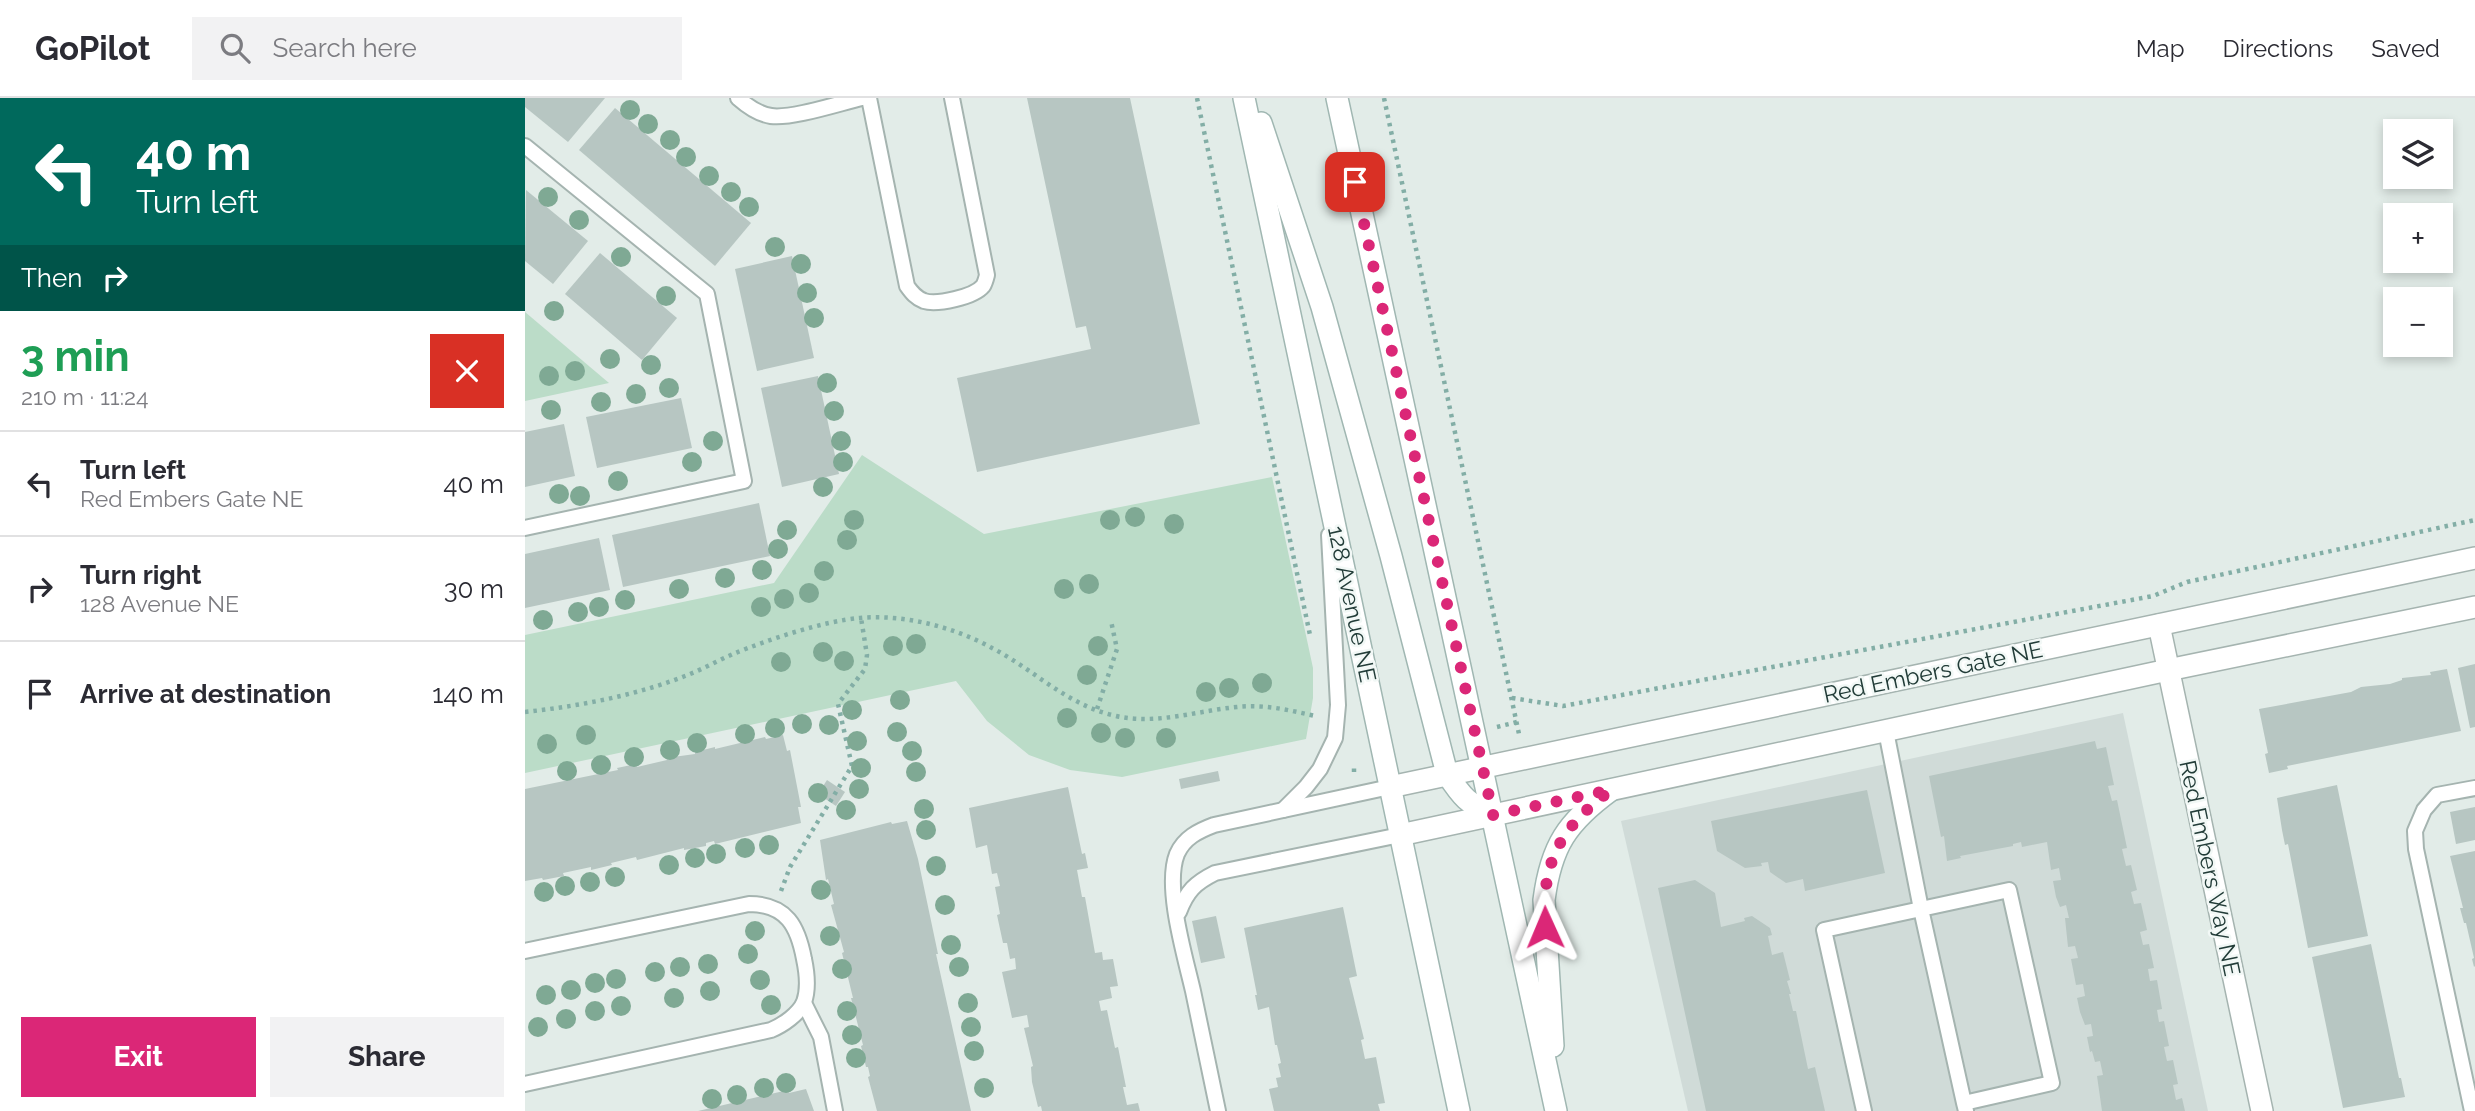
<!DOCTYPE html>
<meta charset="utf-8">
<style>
:root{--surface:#fff;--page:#f2f2f3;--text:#2b2b33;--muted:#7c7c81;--line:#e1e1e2;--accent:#db2777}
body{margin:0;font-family:Raleway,sans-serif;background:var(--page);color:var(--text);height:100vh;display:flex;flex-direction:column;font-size:26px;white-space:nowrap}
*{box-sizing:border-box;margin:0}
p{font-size:23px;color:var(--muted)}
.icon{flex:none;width:38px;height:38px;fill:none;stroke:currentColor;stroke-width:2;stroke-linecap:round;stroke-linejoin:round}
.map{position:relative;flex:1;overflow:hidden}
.panel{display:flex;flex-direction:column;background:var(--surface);width:525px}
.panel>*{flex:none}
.banner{background:#00695c;color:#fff;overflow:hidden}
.buttons{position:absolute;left:1858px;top:21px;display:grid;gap:14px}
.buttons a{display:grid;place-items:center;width:70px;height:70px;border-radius:0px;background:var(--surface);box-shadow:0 4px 10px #0003;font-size:35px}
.pin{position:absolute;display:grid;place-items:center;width:60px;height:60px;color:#fff;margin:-30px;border-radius:14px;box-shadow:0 4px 10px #0006}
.me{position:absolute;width:77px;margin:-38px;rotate:359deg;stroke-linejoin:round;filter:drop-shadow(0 0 5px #0008)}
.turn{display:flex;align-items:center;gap:24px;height:147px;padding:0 21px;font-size:32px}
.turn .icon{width:91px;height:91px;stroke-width:2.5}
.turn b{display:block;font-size:49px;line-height:60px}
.then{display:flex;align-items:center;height:66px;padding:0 21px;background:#0003;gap:14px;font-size:26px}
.round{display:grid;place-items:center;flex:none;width:74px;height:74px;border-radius:0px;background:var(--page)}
.overview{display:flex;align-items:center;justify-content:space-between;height:119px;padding:0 21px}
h1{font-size:42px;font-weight:700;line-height:52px;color:#1e9e55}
.cta{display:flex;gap:14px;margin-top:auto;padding:14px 21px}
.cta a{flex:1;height:80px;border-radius:0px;background:var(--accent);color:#fff;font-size:28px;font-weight:700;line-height:80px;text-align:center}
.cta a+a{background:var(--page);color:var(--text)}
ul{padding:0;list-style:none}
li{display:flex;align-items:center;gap:21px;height:105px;padding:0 21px;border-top:2px solid var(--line)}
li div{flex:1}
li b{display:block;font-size:26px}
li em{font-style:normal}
header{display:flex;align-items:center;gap:42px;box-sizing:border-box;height:98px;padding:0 35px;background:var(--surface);border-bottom:2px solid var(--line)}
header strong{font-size:33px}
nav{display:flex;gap:38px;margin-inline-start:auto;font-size:24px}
.search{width:490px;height:63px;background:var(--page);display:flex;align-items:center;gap:18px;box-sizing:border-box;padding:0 24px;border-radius:0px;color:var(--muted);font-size:26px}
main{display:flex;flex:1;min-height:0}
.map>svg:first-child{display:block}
.built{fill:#d0dbd8}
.green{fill:#bbdcc8}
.building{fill:#b7c6c2}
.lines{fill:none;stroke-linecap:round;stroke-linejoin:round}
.lane-casing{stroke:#a5b4b0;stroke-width:18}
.street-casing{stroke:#a5b4b0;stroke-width:24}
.secondary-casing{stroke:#a0b7b2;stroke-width:24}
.path{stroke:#83aea6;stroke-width:4.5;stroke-dasharray:3.5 5;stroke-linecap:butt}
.lane{stroke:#fff;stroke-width:14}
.street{stroke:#fff;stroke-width:21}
.secondary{stroke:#fff;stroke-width:21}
.tree{fill:#7fa994}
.route{stroke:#db2777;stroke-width:12;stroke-dasharray:0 21.6}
.labels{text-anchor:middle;stroke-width:5;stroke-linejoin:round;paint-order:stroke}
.street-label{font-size:23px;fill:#223c38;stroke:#f2f8f6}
</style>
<header>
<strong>GoPilot</strong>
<div class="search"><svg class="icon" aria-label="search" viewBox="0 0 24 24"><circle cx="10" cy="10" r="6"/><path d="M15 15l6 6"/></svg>Search here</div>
<nav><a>Map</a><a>Directions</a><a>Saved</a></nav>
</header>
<main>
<section class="panel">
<div class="banner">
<div class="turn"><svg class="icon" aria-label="left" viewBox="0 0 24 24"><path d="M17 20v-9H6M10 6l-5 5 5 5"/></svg><div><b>40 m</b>Turn left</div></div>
<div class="then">Then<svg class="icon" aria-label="right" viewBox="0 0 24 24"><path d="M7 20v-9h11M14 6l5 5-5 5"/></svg></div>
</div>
<div class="overview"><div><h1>3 min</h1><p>210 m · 11:24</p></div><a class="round" style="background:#d93025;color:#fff"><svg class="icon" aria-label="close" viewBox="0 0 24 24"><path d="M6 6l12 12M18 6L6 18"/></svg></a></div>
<ul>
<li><svg class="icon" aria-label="left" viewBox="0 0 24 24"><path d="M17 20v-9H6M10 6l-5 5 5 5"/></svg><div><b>Turn left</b><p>Red Embers Gate NE</p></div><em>40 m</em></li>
<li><svg class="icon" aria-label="right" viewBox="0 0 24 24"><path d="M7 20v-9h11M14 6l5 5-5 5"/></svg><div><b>Turn right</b><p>128 Avenue NE</p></div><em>30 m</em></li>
<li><svg class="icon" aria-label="arrive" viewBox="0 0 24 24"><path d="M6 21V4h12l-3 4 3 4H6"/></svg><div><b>Arrive at destination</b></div><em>140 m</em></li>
</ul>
<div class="cta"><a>Exit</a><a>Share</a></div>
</section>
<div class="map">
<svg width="1950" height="1013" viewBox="0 0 1950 1013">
<rect width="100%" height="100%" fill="#e2ece8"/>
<path class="built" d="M1598 615 1683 1013H1163L1096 723Z"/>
<g class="green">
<path d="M0 214 84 285 0 303Z"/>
<path d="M337 357 459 436 747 379 788 570V600L781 641 597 679 545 672 504 657 462 623 431 583 0 675V537L249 485Z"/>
</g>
<g class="building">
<path d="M0 0H80L43 44 0 9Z"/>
<path d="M502 0H605L675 326 452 374 432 280 566 251 561 228 551 230Z"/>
<path d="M90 10 226 125 190 168 54 52Z"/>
<path d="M1 92 63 143 28 186 0 163Z"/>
<path d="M75 155 152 220 117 262 40 196Z"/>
<path d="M267 158 289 260 232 273 210 171Z"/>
<path d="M293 278 314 376 257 389 236 290Z"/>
<path d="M156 300 167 350 72 370 61 319Z"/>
<path d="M39 326 50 378 0 389V334Z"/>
<path d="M234 405 245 458 98 489 87 437Z"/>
<path d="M74 440 85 492 0 510V456Z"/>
<path d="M1950 566V629L1945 630 1933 570Z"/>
<path d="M1922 571 1936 633 1762 668 1763 671 1744 675 1740 656 1743 655 1734 611 1826 594 1836 589 1865 586 1877 582V580L1906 577 1905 574Z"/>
<path d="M258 637 262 653 265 652 276 709H273L276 725 190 746 189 743 181 745V748L159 752V750L112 762 111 759 86 765 87 767 66 772V769L38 775 39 778 18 782 17 780 0 783V691L93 672 92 670 111 666 112 669 142 662 141 660 170 656V654L190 649V651L240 639 241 641Z"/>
<path d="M1570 643 1572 651 1581 649 1589 687 1583 688 1587 703 1592 702 1602 750 1597 751 1601 768 1606 767 1612 792 1606 794 1609 806 1616 805 1622 832 1615 834 1618 847 1624 846 1629 870 1623 871 1625 883 1632 882 1637 911 1632 912 1634 924 1639 923 1644 948 1639 949 1642 963 1648 962 1653 986 1648 987 1651 1002 1657 1000 1660 1013H1577L1572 978 1578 977 1575 963 1570 964 1567 953 1565 954 1562 939 1568 938 1566 926 1560 927 1555 914 1552 900 1560 898 1558 886 1551 887 1546 861 1553 860 1550 848 1543 849 1540 820H1544L1541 807 1535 809 1531 799 1528 783 1536 782 1534 770 1526 772 1522 744 1497 749 1496 744 1488 746V748L1435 758 1436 760 1422 763 1419 738 1416 739 1404 678Z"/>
<path d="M693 673 695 683 656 691 654 681Z"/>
<path d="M302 682 320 694 311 708 293 696Z"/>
<path d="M1812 687 1843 838 1783 850 1763 746 1760 747 1757 732 1752 700Z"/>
<path d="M543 689 557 756 560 755 563 770 552 772 557 799H560L570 855 577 854 578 862 588 861 593 888 585 889 587 900 574 903 576 913 582 912 590 950 593 949 601 989H598L602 1007 613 1005 615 1013H517L516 1008 513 1009 507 984 506 969 508 968 499 930 504 929 502 917 487 920 477 874 491 871 490 860 485 861 482 845H478L472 817 475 816 470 789 475 788 472 775 467 776 462 747 451 750 444 710Z"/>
<path d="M1342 692 1360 775 1280 793 1278 781 1261 785 1245 774 1243 764 1236 765 1237 768 1220 770 1192 753 1186 723Z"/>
<path d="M1950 709V742L1931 746 1925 714Z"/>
<path d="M382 723 393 761 413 856H411L446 1013H352L343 979 345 978 343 969H341L336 948 338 947 326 900H328L317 855 319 854 306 807 309 806 303 781 301 782 295 742 366 724 367 726Z"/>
<path d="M1950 753V868L1949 869 1947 861 1949 860 1941 825H1939L1935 810H1938L1925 758Z"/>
<path d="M1170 782 1190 795 1196 829 1220 823 1219 820 1227 818 1245 830 1247 837 1243 838 1247 857 1258 854 1265 882 1262 883 1266 896H1264L1268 913H1271L1283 971 1290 969 1300 1013H1181L1133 790Z"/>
<path d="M818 809 832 878 824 880 839 941 836 942 840 961 851 959 860 1005 853 1006 855 1013H749L744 991 753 989 751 980 756 979 753 966 756 965 752 947H750L744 909 733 912 730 897H732L719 830Z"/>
<path d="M691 818 700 860 676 865 667 823Z"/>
<path d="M1846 846 1874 980H1876L1880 999 1818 1010 1787 859Z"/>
<path d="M281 991 289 1013H173L263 992 264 995Z"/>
</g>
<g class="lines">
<defs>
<g id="lane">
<path d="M213 0C222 8 233 16 246 18 267 21 315 5 337 0"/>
<path d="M344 0 382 188C387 195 391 200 399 203 412 207 449 199 458 188 460 185 461 181 462 177L427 0"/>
<path d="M0 48 182 196 219 383 0 430"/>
<path d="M758 712 781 689 795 671 810 640 813 607 804 437"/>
<path d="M654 814C662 793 670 785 690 775L875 737"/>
<path d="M0 853 224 806C262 806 273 829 279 861 282 875 284 890 279 904 274 916 258 927 246 932L0 986"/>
<path d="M279 905 296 939 310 1013"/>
<path d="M1439 1005 1527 985 1484 792 1396 811 1439 1005 1441 1013"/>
<path d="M693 1013C685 973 676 933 668 893 660 858 639 789 652 756 659 740 673 733 689 727L865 689"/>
<path d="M1339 1013 1299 832 1396 811 1361 633"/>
<path d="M1947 1013 1891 751 1890 733 1899 712 1912 697 1950 690"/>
</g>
<g id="street">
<path d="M1634 527 1737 1013"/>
<path d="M865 689 1950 460"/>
<path d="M875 737 1643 572 1950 509"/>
</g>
<g id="secondary">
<path d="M719 0 934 1013"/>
<path d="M812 0 1031 1013"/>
<path d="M736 25 797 209 866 458 922 676C937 699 943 706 968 717"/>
<path d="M1028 948 1019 802C1026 748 1042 724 1086 692"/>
</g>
</defs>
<use href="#lane" class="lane-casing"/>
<use href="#street" class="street-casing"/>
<use href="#secondary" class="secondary-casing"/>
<g class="path">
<path d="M672 0 785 537"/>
<path d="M859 0 994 636"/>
<path d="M987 600 1038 608 1628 498 1662 484 1950 422"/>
<path d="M572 611 592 551 586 523"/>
<path d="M0 614C54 608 109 598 160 578 176 572 192 563 208 556 242 542 298 523 335 520 379 516 429 529 467 550 508 571 541 606 587 617 629 628 670 613 712 609 739 606 764 612 790 618"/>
<path d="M972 629 992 624"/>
<path d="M829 674V666"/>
<path d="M256 793 265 769 327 668 313 606 340 571 342 557 336 520"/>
</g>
<use href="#lane" class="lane"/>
<use href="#street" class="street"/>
<use href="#secondary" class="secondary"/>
</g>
<g class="tree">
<circle cx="105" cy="12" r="10"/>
<circle cx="123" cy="26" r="10"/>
<circle cx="145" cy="42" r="10"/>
<circle cx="161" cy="59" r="10"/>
<circle cx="184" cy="78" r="10"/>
<circle cx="206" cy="94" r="10"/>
<circle cx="23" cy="99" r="10"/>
<circle cx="224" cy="109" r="10"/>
<circle cx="54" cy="122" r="10"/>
<circle cx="250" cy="149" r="10"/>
<circle cx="96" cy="159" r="10"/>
<circle cx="276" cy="166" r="10"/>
<circle cx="282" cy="195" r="10"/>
<circle cx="141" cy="198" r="10"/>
<circle cx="29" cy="213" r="10"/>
<circle cx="289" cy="220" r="10"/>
<circle cx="85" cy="261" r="10"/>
<circle cx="126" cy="267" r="10"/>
<circle cx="50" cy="273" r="10"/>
<circle cx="24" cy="278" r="10"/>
<circle cx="302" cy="285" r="10"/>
<circle cx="144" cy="290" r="10"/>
<circle cx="111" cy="296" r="10"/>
<circle cx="76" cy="304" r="10"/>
<circle cx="26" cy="312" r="10"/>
<circle cx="309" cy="313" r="10"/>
<circle cx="188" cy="343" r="10"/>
<circle cx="316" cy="343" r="10"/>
<circle cx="167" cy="364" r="10"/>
<circle cx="318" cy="364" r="10"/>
<circle cx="93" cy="383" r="10"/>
<circle cx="298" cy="389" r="10"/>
<circle cx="34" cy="396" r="10"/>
<circle cx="55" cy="398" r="10"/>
<circle cx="610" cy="419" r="10"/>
<circle cx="329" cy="422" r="10"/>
<circle cx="585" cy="422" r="10"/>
<circle cx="649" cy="426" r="10"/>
<circle cx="262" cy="432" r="10"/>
<circle cx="322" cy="442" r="10"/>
<circle cx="253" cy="451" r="10"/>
<circle cx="237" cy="472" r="10"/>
<circle cx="299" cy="473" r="10"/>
<circle cx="200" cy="480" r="10"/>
<circle cx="564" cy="486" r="10"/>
<circle cx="154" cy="491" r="10"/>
<circle cx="539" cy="491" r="10"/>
<circle cx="284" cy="495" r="10"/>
<circle cx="259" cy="501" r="10"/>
<circle cx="100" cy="502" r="10"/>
<circle cx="74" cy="509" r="10"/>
<circle cx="236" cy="509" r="10"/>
<circle cx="53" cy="514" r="10"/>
<circle cx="18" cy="522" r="10"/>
<circle cx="391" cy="546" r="10"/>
<circle cx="368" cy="548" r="10"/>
<circle cx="573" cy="548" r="10"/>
<circle cx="298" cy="554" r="10"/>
<circle cx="319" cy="563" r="10"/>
<circle cx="256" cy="564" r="10"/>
<circle cx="562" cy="577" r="10"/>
<circle cx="737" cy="585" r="10"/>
<circle cx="704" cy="590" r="10"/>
<circle cx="681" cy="594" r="10"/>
<circle cx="375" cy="602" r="10"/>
<circle cx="327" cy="612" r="10"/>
<circle cx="542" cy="620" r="10"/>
<circle cx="277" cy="626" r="10"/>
<circle cx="304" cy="627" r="10"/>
<circle cx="250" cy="630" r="10"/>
<circle cx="372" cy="634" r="10"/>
<circle cx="576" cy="635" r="10"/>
<circle cx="220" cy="636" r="10"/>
<circle cx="61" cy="637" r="10"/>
<circle cx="600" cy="640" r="10"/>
<circle cx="641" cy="640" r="10"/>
<circle cx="332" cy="643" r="10"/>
<circle cx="172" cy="645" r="10"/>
<circle cx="22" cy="646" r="10"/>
<circle cx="145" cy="652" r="10"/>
<circle cx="387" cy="653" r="10"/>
<circle cx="109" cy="659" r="10"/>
<circle cx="76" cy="667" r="10"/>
<circle cx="336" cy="670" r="10"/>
<circle cx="42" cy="673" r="10"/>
<circle cx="391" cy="674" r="10"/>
<circle cx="334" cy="691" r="10"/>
<circle cx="293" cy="695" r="10"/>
<circle cx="399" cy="711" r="10"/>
<circle cx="321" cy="712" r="10"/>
<circle cx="401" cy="732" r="10"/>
<circle cx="244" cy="747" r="10"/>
<circle cx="220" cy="750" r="10"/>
<circle cx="191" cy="756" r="10"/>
<circle cx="170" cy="760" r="10"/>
<circle cx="144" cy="767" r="10"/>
<circle cx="411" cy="768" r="10"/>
<circle cx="90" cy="779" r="10"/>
<circle cx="65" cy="784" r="10"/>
<circle cx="40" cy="788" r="10"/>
<circle cx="296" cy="792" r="10"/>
<circle cx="19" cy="794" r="10"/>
<circle cx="420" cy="807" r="10"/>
<circle cx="230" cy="833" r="10"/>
<circle cx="305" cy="838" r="10"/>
<circle cx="426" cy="847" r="10"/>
<circle cx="223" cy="856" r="10"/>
<circle cx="183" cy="866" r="10"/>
<circle cx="155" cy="869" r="10"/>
<circle cx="434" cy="869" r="10"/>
<circle cx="317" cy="871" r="10"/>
<circle cx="130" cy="874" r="10"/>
<circle cx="91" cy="881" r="10"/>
<circle cx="235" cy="882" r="10"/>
<circle cx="70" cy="885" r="10"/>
<circle cx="46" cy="892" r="10"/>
<circle cx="185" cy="893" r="10"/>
<circle cx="21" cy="897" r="10"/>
<circle cx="149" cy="900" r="10"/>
<circle cx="443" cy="905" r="10"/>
<circle cx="246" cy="907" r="10"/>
<circle cx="96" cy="908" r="10"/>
<circle cx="70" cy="913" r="10"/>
<circle cx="322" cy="913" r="10"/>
<circle cx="41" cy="921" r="10"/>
<circle cx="13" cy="929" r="10"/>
<circle cx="446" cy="929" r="10"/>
<circle cx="327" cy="937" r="10"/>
<circle cx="449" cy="953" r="10"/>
<circle cx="331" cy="960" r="10"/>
<circle cx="261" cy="985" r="10"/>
<circle cx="239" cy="990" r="10"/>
<circle cx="459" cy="990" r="10"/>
<circle cx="212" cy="997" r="10"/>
<circle cx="187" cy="1001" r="10"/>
</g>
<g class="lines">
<path class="route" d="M830 84 968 717 1086 692C1035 730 1016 764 1020 829"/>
</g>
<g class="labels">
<g class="street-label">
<text transform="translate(827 506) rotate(78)" y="8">128 Avenue NE</text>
<text transform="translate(1408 574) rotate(-12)" y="8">Red Embers Gate NE</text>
<text transform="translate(1685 770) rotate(78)" y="8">Red Embers Way NE</text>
</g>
</g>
</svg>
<div class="buttons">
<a><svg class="icon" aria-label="layers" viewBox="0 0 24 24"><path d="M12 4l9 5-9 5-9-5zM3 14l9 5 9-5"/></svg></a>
<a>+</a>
<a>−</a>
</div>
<div class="pin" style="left:830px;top:84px;background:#d93025"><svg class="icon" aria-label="arrive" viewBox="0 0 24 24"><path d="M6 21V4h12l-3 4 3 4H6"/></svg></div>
<svg class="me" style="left:1020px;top:829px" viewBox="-20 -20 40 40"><path d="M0-17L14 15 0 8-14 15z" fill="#db2777" stroke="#fff" stroke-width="4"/></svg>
</div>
</main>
